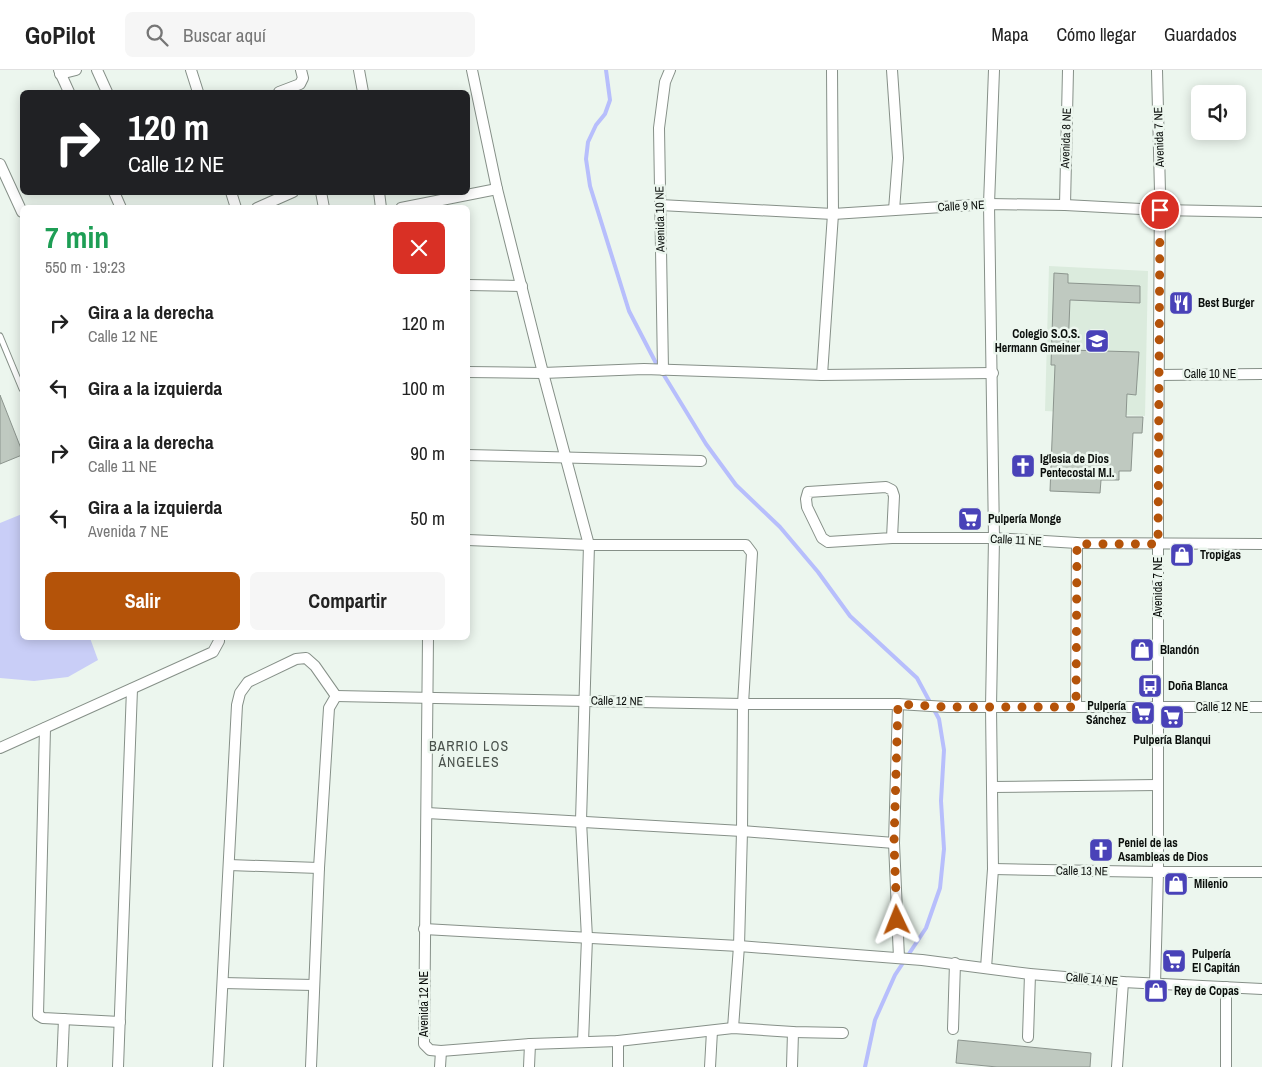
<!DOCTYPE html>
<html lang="es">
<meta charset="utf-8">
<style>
:root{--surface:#fff;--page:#f6f6f6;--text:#222;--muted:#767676;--line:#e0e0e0;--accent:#b45309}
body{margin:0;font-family:"Archivo Narrow",sans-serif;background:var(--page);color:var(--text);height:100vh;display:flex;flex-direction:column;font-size:19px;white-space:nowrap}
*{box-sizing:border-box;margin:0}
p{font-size:16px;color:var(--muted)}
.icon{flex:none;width:28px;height:28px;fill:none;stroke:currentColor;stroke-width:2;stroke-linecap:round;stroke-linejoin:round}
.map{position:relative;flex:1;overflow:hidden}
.panel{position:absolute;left:20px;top:135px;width:450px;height:435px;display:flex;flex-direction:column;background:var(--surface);border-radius:8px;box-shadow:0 2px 12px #0003}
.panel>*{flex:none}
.top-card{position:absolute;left:20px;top:20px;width:450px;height:105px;border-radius:8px;box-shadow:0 2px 12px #0003;background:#202124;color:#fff;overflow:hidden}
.tools{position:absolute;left:1191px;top:15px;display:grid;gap:10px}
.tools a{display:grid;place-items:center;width:55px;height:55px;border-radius:8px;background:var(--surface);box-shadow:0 2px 12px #0003;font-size:25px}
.pin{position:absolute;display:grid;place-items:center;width:42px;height:42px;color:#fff;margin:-21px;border:2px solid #fff;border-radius:50%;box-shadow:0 1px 5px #0007}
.me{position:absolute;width:55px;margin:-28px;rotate:358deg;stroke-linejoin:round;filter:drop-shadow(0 0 4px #0008)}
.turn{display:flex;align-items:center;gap:18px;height:105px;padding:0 25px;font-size:22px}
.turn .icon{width:65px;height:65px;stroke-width:2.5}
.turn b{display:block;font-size:35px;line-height:42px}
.round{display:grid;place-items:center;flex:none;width:52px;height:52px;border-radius:8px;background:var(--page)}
.summary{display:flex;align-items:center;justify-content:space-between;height:85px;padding:0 25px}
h1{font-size:30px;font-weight:800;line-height:38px;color:#1e9e55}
.primary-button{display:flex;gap:10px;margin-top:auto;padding:10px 25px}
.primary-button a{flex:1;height:58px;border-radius:8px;background:var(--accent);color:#fff;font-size:20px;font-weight:800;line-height:58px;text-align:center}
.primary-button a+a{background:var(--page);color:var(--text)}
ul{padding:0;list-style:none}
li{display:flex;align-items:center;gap:15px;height:65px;padding:0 25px}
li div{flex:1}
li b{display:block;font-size:19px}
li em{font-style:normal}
header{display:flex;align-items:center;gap:30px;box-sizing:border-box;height:70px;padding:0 25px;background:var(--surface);border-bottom:1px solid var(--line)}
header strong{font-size:24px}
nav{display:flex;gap:28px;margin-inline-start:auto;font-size:18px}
.search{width:350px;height:45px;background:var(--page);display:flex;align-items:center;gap:12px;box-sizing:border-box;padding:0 18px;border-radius:8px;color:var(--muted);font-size:19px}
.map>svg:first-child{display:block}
.built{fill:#dbebdd}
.green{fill:#c9cef7}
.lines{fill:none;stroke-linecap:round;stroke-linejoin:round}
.stream{stroke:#b7befc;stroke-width:4}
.building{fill:#bfc9c0;stroke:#8c958e}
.lane-casing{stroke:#869088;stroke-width:7}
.street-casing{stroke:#869088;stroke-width:12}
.lane{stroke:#fff;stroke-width:5}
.street{stroke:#fff;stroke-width:10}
.route{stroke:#b45309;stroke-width:9;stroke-dasharray:0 16.2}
.labels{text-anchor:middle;stroke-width:5;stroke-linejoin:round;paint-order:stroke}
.street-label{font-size:12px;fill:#0b0f0c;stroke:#ecf6ee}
.poi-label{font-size:12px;font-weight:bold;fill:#0b0f0c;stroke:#ecf6ee;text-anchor:start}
.neighbourhood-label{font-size:14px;letter-spacing:1px;fill:#4a524c;stroke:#ecf6ee}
</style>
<header>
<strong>GoPilot</strong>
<div class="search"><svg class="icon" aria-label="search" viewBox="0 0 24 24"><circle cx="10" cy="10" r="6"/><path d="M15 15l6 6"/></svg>Buscar aquí</div>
<nav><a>Mapa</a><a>Cómo llegar</a><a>Guardados</a></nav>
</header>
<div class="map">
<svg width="1262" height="997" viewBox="0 0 1262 997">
<rect width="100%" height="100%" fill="#ecf6ee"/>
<path class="built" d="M1049 196 1148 201 1145 346 1045 341Z"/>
<path class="green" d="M22 444V568H90L98 590 68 607 34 611 0 608V453Z"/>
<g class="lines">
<g class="stream">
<path d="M606 0 610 30 605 44 596 55 588 72 586 89 590 116 629 241 658 297"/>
<path d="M662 302 706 374 736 415 780 457 818 502 850 546 917 608 939 649 944 680 941 731 944 779 940 818 926 858 895 905 875 950 865 997"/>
</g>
</g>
<g class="building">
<path d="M1054 203 1068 204V213L1140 216V233L1070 230 1068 280 1139 282 1136 325 1127 324 1126 347H1143L1142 363H1133L1131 401H1119V410H1101L1100 423 1050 421 1055 295H1051Z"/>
<path d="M0 325 22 381V385L0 394Z"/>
<path d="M1013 388 1033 390 1032 403 1013 402Z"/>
<path d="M958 970 1091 983 1090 997H997L956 993Z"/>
</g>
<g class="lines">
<defs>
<path id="lane" d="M0 266 22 319"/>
<g id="street">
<path d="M59 0 69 22"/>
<path d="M97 0 107 22"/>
<path d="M191 0 198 22"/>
<path d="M359 0 363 22"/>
<path d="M472 0 497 119 543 303 589 475 581 751 587 868 583 972"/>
<path d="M892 0 898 88 894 140"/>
<path d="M60 4 76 0"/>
<path d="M279 22 300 14 303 8 301 0"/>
<path d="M0 94 22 142"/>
<path d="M114 122 121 138"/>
<path d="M231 122 236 138"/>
<path d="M321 122 324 138"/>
<path d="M379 122 381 138"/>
<path d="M660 135 833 144 989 134 1065 135 1160 140 1262 142"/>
<path d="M1065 135 1068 0"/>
<path d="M257 138 293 122"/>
<path d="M401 138 497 119"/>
<path d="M468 215 522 216"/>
<path d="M663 300 659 58 665 12 670 0"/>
<path d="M468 302 543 303 644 299 822 305 993 303"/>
<path d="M822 305 833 144 832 0"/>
<path d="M1159 305 1262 304"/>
<path d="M468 385 701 391"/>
<path d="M892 468 894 426 892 420 886 417 808 422 806 429 807 437 822 468 828 472 892 468H994L1077 473 1262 474"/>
<path d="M468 470 589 475H746L752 483 743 634 742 761 739 876 733 958"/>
<path d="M428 568 424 974 430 980 441 981 530 974 618 971 733 958 793 962 843 963"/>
<path d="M336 626 743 634H898L947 637H1262"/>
<path d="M898 634 894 773 899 888"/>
<path d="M1076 637 1077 473"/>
<path d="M45 658 38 945 43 948 120 952"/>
<path d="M0 678 213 582 219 571V568"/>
<path d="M992 717 1157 715"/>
<path d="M427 743 742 761 894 773"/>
<path d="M229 795 319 798"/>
<path d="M993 799 1158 802H1262"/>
<path d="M424 859 739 876 922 890 1030 904 1123 912 1262 919"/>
<path d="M986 898 993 799 991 637 994 468 989 134 994 0"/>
<path d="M223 913 314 915"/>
<path d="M1155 914 1158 802V411L1160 122 1157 0"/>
<path d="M1226 917V997"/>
<path d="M953 959 955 893"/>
<path d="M1028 967 1030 904"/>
<path d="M62 997 64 949"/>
<path d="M118 997 132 619"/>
<path d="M218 997 237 635 240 623 248 612 296 589 306 588 315 596 336 626"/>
<path d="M311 997 319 798 329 638 336 626"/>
<path d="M440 997 441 981"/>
<path d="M529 997 530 974"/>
<path d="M618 997V971"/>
<path d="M710 997 712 961"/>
<path d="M792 997 793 962"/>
<path d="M1117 997 1123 912"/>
</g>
</defs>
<use href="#lane" class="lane-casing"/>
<use href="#street" class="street-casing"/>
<use href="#lane" class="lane"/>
<use href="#street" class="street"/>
</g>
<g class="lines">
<path class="route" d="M897 850 894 773 898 634 947 637H1076L1077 474H1158L1160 140"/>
</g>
<defs>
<symbol id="restaurant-square" viewBox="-11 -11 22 22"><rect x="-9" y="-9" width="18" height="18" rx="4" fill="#4942b8" stroke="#ecf6ee"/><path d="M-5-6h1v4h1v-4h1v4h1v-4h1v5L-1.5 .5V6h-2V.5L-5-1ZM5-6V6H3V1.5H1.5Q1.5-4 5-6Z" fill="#fff"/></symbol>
<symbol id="school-square" viewBox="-11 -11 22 22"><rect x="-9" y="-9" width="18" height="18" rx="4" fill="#4942b8" stroke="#ecf6ee"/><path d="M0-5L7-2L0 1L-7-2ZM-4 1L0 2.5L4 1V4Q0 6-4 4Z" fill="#fff"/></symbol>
<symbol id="church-square" viewBox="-11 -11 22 22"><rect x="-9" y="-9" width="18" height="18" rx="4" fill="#4942b8" stroke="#ecf6ee"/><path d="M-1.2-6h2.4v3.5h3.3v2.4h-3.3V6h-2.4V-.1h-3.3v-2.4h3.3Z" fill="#fff"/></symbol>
<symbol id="supermarket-square" viewBox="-11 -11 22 22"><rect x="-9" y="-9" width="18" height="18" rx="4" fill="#4942b8" stroke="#ecf6ee"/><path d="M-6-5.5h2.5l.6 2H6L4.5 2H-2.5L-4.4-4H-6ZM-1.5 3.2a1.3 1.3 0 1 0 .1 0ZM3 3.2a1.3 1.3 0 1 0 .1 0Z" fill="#fff"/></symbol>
<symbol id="shop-square" viewBox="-11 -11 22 22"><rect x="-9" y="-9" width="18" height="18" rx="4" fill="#4942b8" stroke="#ecf6ee"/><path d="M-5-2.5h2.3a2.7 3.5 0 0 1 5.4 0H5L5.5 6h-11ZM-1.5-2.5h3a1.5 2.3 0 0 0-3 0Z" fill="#fff"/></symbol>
<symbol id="bus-square" viewBox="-11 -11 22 22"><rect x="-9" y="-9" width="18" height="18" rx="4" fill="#4942b8" stroke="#ecf6ee"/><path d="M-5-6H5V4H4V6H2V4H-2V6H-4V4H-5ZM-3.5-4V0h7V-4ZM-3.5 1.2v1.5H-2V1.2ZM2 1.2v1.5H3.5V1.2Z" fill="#fff"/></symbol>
</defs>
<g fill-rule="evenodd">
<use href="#restaurant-square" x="1167" y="219" width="28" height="28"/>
<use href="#school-square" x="1083" y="257" width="28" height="28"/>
<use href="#church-square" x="1009" y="382" width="28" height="28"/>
<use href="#supermarket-square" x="956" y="435" width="28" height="28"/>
<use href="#shop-square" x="1168" y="471" width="28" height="28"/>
<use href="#shop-square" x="1128" y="566" width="28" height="28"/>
<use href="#bus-square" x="1136" y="602" width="28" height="28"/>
<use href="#supermarket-square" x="1129" y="629" width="28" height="28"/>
<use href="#supermarket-square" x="1158" y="633" width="28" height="28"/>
<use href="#church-square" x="1087" y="766" width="28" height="28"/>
<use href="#shop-square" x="1162" y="800" width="28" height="28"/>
<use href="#supermarket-square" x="1160" y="877" width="28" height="28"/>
<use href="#shop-square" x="1142" y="907" width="28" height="28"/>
</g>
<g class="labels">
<g class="street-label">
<text transform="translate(1159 67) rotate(-92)" y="4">Avenida 7 NE</text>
<text transform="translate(1066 68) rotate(-88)" y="4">Avenida 8 NE</text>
<text transform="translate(961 136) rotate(-3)" y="4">Calle 9 NE</text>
<text transform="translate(660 149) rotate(-91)" y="4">Avenida 10 NE</text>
<text x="1210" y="308">Calle 10 NE</text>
<text transform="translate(1016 470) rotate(3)" y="4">Calle 11 NE</text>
<text transform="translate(1158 517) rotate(-90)" y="4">Avenida 7 NE</text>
<text transform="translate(617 631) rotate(1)" y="4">Calle 12 NE</text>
<text x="1222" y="641">Calle 12 NE</text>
<text transform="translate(1082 801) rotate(1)" y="4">Calle 13 NE</text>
<text transform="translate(1092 909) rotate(5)" y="4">Calle 14 NE</text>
<text transform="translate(424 934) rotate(-90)" y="4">Avenida 12 NE</text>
</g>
<g class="poi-label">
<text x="1198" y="237">Best Burger</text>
<text x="1080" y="268" text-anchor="end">Colegio S.O.S.<tspan x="1080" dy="14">Hermann Gmeiner</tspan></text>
<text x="1040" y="393">Iglesia de Dios<tspan x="1040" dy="14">Pentecostal M.I.</tspan></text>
<text x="988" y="453">Pulpería Monge</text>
<text x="1200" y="489">Tropigas</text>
<text x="1160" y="584">Blandón</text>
<text x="1168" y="620">Doña Blanca</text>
<text x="1126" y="640" text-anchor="end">Pulpería<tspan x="1126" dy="14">Sánchez</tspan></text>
<text x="1172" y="674" text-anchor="middle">Pulpería Blanqui</text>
<text x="1118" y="777">Peniel de las<tspan x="1118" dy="14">Asambleas de Dios</tspan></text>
<text x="1194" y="818">Milenio</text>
<text x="1192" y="888">Pulpería<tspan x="1192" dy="14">El Capitán</tspan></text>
<text x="1174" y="925">Rey de Copas</text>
</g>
<g class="neighbourhood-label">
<text x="469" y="681">BARRIO LOS<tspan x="469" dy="16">ÁNGELES</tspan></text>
</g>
</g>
</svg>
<div class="tools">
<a><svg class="icon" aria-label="sound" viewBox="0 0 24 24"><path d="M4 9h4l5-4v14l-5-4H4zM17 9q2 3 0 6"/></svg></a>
</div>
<div class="pin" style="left:1160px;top:140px;background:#d93025"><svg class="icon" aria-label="arrive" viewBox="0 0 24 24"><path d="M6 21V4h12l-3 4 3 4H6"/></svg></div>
<svg class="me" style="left:897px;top:850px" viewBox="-20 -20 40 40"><path d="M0-17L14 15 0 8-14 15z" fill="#b45309" stroke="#fff" stroke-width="4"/></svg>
<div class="top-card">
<div class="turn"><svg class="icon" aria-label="right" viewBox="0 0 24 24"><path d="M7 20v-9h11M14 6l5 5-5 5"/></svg><div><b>120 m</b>Calle 12 NE</div></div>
</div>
<section class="panel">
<div class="summary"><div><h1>7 min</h1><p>550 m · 19:23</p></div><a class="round" style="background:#d93025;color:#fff"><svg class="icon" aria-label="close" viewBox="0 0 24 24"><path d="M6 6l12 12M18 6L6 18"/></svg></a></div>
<ul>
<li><svg class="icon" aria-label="right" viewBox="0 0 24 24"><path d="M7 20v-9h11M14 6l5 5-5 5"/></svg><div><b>Gira a la derecha</b><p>Calle 12 NE</p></div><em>120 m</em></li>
<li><svg class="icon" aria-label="left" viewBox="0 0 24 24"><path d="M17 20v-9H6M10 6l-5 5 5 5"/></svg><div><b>Gira a la izquierda</b></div><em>100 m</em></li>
<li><svg class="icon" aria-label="right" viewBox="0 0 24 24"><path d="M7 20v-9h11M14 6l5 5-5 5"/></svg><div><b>Gira a la derecha</b><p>Calle 11 NE</p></div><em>90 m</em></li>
<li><svg class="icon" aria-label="left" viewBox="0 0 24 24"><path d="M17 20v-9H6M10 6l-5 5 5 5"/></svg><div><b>Gira a la izquierda</b><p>Avenida 7 NE</p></div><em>50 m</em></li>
</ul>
<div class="primary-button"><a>Salir</a><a>Compartir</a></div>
</section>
</div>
